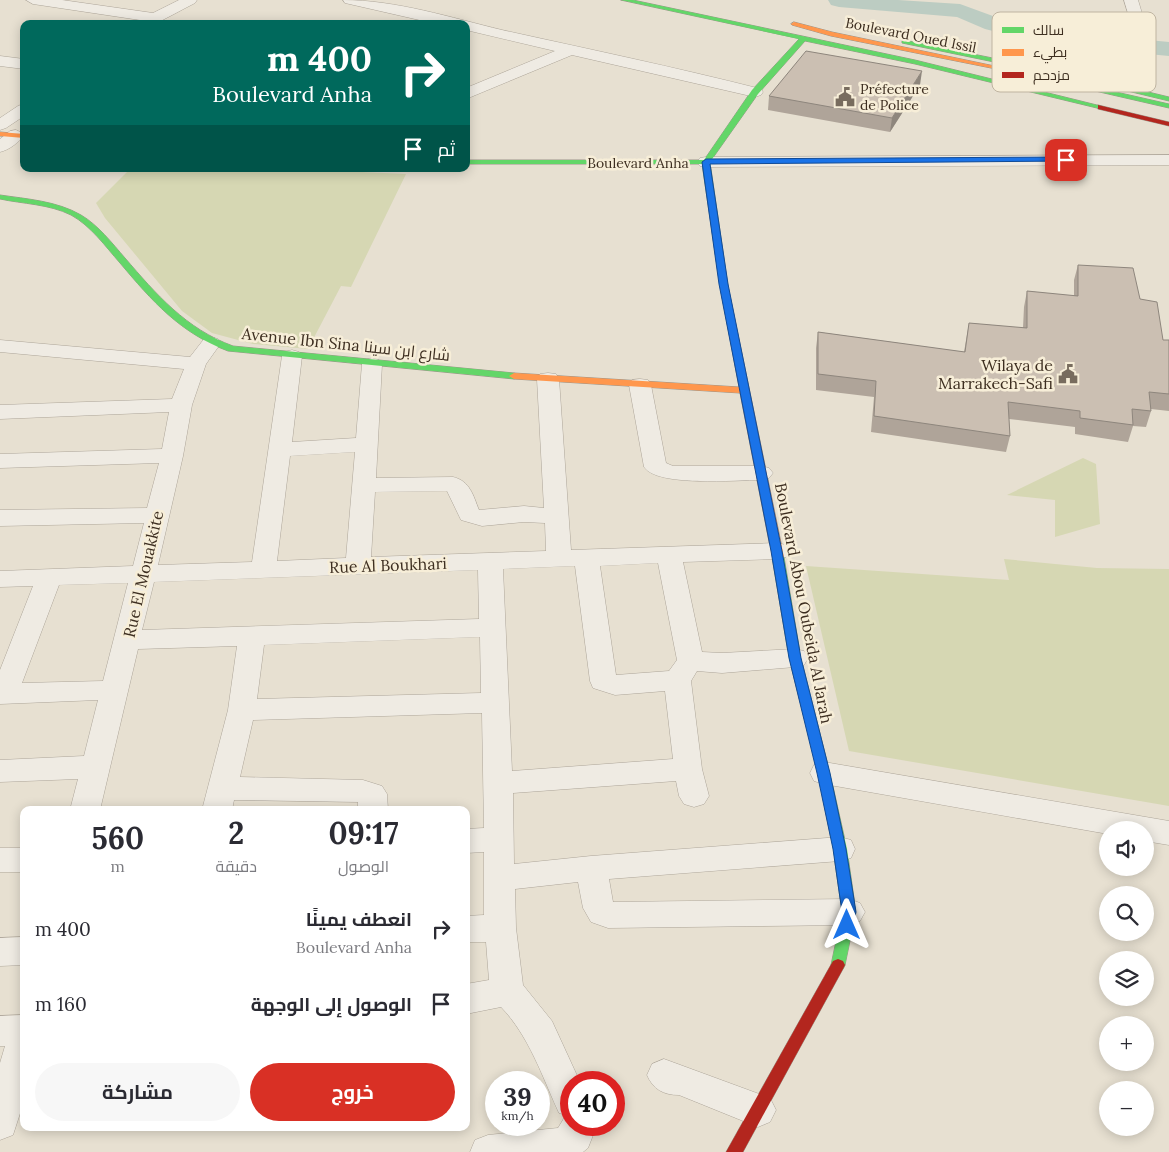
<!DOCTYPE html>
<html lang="ar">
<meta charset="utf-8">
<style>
:root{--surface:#fff;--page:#f7f7f7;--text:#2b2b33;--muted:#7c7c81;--accent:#d93025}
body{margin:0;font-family:Lora,Cairo,serif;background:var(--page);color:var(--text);direction:rtl;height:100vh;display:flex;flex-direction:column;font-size:19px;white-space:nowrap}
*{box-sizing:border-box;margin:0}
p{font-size:16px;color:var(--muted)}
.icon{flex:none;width:28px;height:28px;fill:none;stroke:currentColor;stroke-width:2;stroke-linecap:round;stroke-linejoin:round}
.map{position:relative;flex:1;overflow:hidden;direction:ltr}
.sheet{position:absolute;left:20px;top:806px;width:450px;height:325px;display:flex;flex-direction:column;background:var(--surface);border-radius:10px;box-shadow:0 2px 12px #0003;direction:rtl}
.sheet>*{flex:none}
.top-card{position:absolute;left:20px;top:20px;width:450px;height:152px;border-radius:10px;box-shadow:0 2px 12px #0003;direction:rtl;background:#00695c;color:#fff;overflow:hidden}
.controls{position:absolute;left:1099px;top:821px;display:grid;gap:10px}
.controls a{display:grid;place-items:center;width:55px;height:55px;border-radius:50%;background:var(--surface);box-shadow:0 2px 12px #0003;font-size:25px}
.speed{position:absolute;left:485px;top:1071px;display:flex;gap:10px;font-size:25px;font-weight:700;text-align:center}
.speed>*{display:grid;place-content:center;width:65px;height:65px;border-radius:50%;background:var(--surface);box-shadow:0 2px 12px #0003;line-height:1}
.speed small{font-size:12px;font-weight:400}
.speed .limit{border:8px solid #d22;background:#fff;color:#111}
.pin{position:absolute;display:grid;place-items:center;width:42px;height:42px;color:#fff;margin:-21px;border-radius:10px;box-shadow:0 2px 8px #0006}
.me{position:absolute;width:55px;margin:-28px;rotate:0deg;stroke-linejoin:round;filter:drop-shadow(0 0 4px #0008)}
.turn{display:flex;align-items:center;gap:18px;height:105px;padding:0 15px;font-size:22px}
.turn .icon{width:65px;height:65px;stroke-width:2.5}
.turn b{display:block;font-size:35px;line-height:42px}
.then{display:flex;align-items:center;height:48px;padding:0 15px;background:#0003;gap:10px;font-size:19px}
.eta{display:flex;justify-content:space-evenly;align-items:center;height:85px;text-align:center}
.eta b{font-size:30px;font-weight:700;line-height:35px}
.primary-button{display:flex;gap:10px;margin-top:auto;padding:10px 15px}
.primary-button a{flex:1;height:58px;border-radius:30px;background:var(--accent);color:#fff;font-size:20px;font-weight:700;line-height:58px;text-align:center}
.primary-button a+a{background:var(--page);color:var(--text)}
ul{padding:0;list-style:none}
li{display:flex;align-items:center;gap:15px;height:75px;padding:0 15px}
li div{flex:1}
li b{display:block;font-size:19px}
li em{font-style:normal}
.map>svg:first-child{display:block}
.green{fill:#d6d7b3}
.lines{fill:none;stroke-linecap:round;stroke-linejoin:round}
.river{fill:#bcccc2;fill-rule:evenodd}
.street-casing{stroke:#ada599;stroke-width:1}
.fast-casing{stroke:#9c958a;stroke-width:1}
.slow-casing{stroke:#9c958a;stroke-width:1}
.jam-casing{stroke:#9c958a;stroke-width:1}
.street{fill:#efebe3;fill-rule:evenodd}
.fast{fill:#63d668;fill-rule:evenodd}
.slow{fill:#ff974d;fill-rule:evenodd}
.jam{fill:#b3261e;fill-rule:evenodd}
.wall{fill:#afa499}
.shaded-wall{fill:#8e867d}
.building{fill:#cbbfb2;stroke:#8e867d}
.route{fill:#1a73e8;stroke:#114b97}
.labels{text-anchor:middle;stroke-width:5;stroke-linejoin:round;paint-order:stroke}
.far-street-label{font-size:14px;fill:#3d2e20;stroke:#f7eed8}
.far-poi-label{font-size:14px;fill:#3d2e20;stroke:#f7eed8;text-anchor:start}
.street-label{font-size:16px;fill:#3d2e20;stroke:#f7eed8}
.poi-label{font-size:16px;fill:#3d2e20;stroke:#f7eed8;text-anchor:end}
.key{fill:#f7eed8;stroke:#bfb4a1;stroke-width:1}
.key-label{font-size:14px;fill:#3d2e20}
</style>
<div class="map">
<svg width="1169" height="1152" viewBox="0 0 1169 1152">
<rect width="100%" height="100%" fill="#e7e0d1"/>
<g class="green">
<path d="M130 169H295L406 174 351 287 341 286 308 349 253 344 212 333 182 311 105 218 96 203Z"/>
<path d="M1083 458 1096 464 1100 524 1055 537V500L1007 495Z"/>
<path d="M1004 559 1097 568 1169 569V806L849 751 806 566 1009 580Z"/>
</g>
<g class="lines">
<path class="river" d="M828 0H898L960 4 1001 19 1044 30 1169 42V56L1044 44 985 29 957 17 839 7 831 5Z"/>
<defs>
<g id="street">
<path d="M26 0H62L153 13 179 0H197L195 3 155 24H137L140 20 33 4Z"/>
<path d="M343 0C396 0 452 18 502 30 588 49 674 67 761 89L763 92 761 95 755 97 572 55 466 99V88L555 51 466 30V24H437L345 3Z"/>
<path d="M1124 0H1138L1147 30 1145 33H1135L1133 30Z"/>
<path d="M0 56 24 59V69L0 66Z"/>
<path d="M24 104V116L6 128 0 130V118L18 106Z"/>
<path d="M16 130 24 134C20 142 9 150 0 152V139L10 131Z"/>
<path d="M1169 155V165L706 167 700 166 697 162 700 158 706 157Z"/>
<path d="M211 337 218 339 221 343 206 364 192 405 183 456 158 565 252 562 282 356 285 352 292 350 299 352 302 356 292 442 356 438 362 364 365 360 372 358 379 360 382 364 376 478 453 477C470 481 473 495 479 510L524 506 544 508 537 379 540 374 548 373 556 374 559 379 571 550 777 543 786 545 789 551 786 557 777 559 683 562 702 652 722 653 795 649 804 651 808 658 804 665 795 667 722 673 697 671 691 681 702 769 709 796 704 804 694 807 684 804 679 796 676 781 513 793 514 864 591 856 840 837 851 840 855 849 851 858 840 861 609 879 613 902 849 899 860 903 865 912 860 921 849 925 608 928 591 922 583 908 578 882 515 889 516 928 523 985 552 1021 580 1082H571V1125H597L588 1148 583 1152H470L475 1140 488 1135 558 1128 566 1115 559 1113C542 1076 529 1036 501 1007L466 1014V984L489 980 486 942H466V916L484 915V852L466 853V829L484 828 482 713 253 720 240 777 363 780 382 786 387 794 388 810H358V802L234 800 232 810H202L228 710 237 646 138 649 100 810H70L78 779 0 782V760L84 756 98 700 0 704V670L33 586 0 587V571L133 566 144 523 0 526V510L147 508 159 463 0 468V454L162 449 169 412 0 419V405L172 399 184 369 0 352V340L190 357 204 339ZM355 452 346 558 277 561 290 456ZM447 491 461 520 482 526 524 522 545 523 546 551 371 557 375 492ZM658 563 677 660 669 671 616 675 600 566ZM575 566 590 681 593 688 615 695 665 691 673 759 512 771 503 569ZM478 570 479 619 142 630 154 582ZM128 583 103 681 22 683 59 585ZM480 637 481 693 257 699 264 645Z"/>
<path d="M640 379 648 380 651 385 666 463 673 466H761L769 468 773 473 769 478 761 480C736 480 657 487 644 467L629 385 632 380Z"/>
<path d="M824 762 1169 821V845L1145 841V830H1108V834L824 784 814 781 810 773 814 765Z"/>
<rect x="0" y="848" width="24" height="24"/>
<path d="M24 937V965L0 966V938Z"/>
<path d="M24 1015V1101L13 1135 0 1140V1063L5 1046H0V1016Z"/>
<path d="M664 1059 770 1098 776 1110 770 1122 758 1127 679 1095C663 1095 653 1089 647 1075L652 1064Z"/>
</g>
<g id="fast">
<path d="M621 0H633L915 60 1105 107 1101 109 915 64 805 41 758 94 710 162 728 286 724 289 720 286 702 164H466V160H704L752 90 799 39Z"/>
<path d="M904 40 1086 77 1169 97V101L1086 81 902 43V41Z"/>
<path d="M1006 67 1169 104V108L1004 70V68Z"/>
<path d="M0 195C27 199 57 201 81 215 98 225 112 243 125 258 156 294 186 329 233 346L514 373 519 376 514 379 228 351C180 333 152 301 120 263 105 246 91 226 71 215 49 204 23 204 0 199Z"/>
<path d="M778 553 784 557 801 658 830 773 847 849 856 912 845 965 843 969 838 971 833 969 831 965 842 912 833 849 818 773 789 658 772 557Z"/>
</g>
<g id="slow">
<path d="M794 22 832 32 1009 69 1006 71 831 36 792 25 791 24Z"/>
<path d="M0 132 24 134V138L0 136Z"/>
<path d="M724 283 728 286 784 557 778 561 772 557 740 393 514 379 509 376 514 373 739 387 720 286Z"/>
</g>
<g id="jam">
<path d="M1098 105 1169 122V126L1098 109Z"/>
<path d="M838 959 843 961 845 965 843 969 743 1152H726L833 961Z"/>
</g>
</defs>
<use href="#street" class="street-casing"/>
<use href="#fast" class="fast-casing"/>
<use href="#slow" class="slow-casing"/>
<use href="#jam" class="jam-casing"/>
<use href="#street" class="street"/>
<use href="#fast" class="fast"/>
<use href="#slow" class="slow"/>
<use href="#jam" class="jam"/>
</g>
<g class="wall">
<path d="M920 85 890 132 768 110 769 96Z"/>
<path d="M1078 265 1140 299 1163 340H1169V411L1151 409V411L1146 427 1133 426 1128 442 1075 434V427L1009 419 1010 436 1006 452 871 432 874 397 816 390V348L818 332 964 352 969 323 1023 328 1024 307 1027 291 1074 296V280Z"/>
</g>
<path class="shaded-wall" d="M922 71 920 85 890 132 892 118Z"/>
<g class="building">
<path d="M806 51 922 71 892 118 769 96Z"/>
<path d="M1078 265 1133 268 1140 299 1157 302 1163 340H1169V394L1149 392 1151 411 1132 409 1133 425 1080 418V411L1008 402 1010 436 874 416 876 381 818 374V332L965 352 969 323 1027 328V291L1078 296Z"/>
</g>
<path class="route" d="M1066 157 1070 160 1069 161 710 164 728 284 782 551 801 658 830 773 846 849 856 912 852 930 847 931 842 930 840 925 842 912 833 849 817 773 789 658 771 551 719 284 702 162 706 159Z"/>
<defs>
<symbol id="civic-bare" viewBox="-9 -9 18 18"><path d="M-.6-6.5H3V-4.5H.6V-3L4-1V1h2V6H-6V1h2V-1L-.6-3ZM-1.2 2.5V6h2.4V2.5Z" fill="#786c5e" stroke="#f7eed8" stroke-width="2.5" paint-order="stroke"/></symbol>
</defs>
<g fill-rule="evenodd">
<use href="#civic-bare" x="831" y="83" width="28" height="28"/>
<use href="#civic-bare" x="1054" y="360" width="28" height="28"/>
</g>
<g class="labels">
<g class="far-street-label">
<text transform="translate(911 35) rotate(11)" y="5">Boulevard Oued Issil</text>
<text x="638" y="168">Boulevard Anha</text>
</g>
<g class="far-poi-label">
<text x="860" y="94">Préfecture<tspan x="860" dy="16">de Police</tspan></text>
</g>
<g class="street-label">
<text transform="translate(346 344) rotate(6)" y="6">Avenue Ibn Sina شارع ابن سينا</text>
<text transform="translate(388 565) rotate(-2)" y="6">Rue Al Boukhari</text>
<text transform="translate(143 574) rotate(-77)" y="6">Rue El Mouakkite</text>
<text transform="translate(804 603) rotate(79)" y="6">Boulevard Abou Oubeida Al Jarah</text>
</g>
<g class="poi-label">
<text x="1053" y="371">Wilaya de<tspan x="1053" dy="18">Marrakech-Safi</tspan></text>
</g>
</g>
<rect x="992" y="12" width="164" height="80" rx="8" class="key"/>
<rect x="1002" y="27" width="22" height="6" fill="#63d668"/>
<rect x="1002" y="49" width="22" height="7" fill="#ff974d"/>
<rect x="1002" y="72" width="22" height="6" fill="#b3261e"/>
<g class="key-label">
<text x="1033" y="35">سالك</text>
<text x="1033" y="57">بطيء</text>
<text x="1033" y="80">مزدحم</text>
</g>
</svg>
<div class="controls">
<a><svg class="icon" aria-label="sound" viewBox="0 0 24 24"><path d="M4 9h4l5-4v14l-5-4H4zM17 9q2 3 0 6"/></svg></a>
<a><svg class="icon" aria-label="search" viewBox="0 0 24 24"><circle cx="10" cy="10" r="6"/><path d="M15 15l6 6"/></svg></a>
<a><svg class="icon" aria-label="layers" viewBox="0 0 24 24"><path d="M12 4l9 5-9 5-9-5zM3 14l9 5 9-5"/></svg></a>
<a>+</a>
<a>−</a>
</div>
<div class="speed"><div>39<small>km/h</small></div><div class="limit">40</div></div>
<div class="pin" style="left:1066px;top:160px;background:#d93025"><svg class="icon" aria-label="arrive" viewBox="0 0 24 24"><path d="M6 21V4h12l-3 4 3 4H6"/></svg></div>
<svg class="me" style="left:847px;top:925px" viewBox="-20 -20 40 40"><path d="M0-17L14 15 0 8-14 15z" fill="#1a73e8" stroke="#fff" stroke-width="4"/></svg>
<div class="top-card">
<div class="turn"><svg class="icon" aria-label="right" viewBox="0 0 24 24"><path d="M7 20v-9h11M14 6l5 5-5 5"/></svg><div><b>400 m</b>Boulevard Anha</div></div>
<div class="then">ثم<svg class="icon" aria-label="arrive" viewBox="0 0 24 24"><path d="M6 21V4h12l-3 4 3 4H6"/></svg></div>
</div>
<section class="sheet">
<div class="eta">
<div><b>09:17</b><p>الوصول</p></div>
<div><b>2</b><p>دقيقة</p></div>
<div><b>560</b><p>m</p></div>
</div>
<ul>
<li><svg class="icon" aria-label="right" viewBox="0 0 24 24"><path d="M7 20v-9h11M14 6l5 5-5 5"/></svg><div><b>انعطف يمينًا</b><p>Boulevard Anha</p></div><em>400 m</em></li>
<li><svg class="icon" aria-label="arrive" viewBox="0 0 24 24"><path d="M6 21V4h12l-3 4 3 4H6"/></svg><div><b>الوصول إلى الوجهة</b></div><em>160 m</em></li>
</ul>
<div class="primary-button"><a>خروج</a><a>مشاركة</a></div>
</section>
</div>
